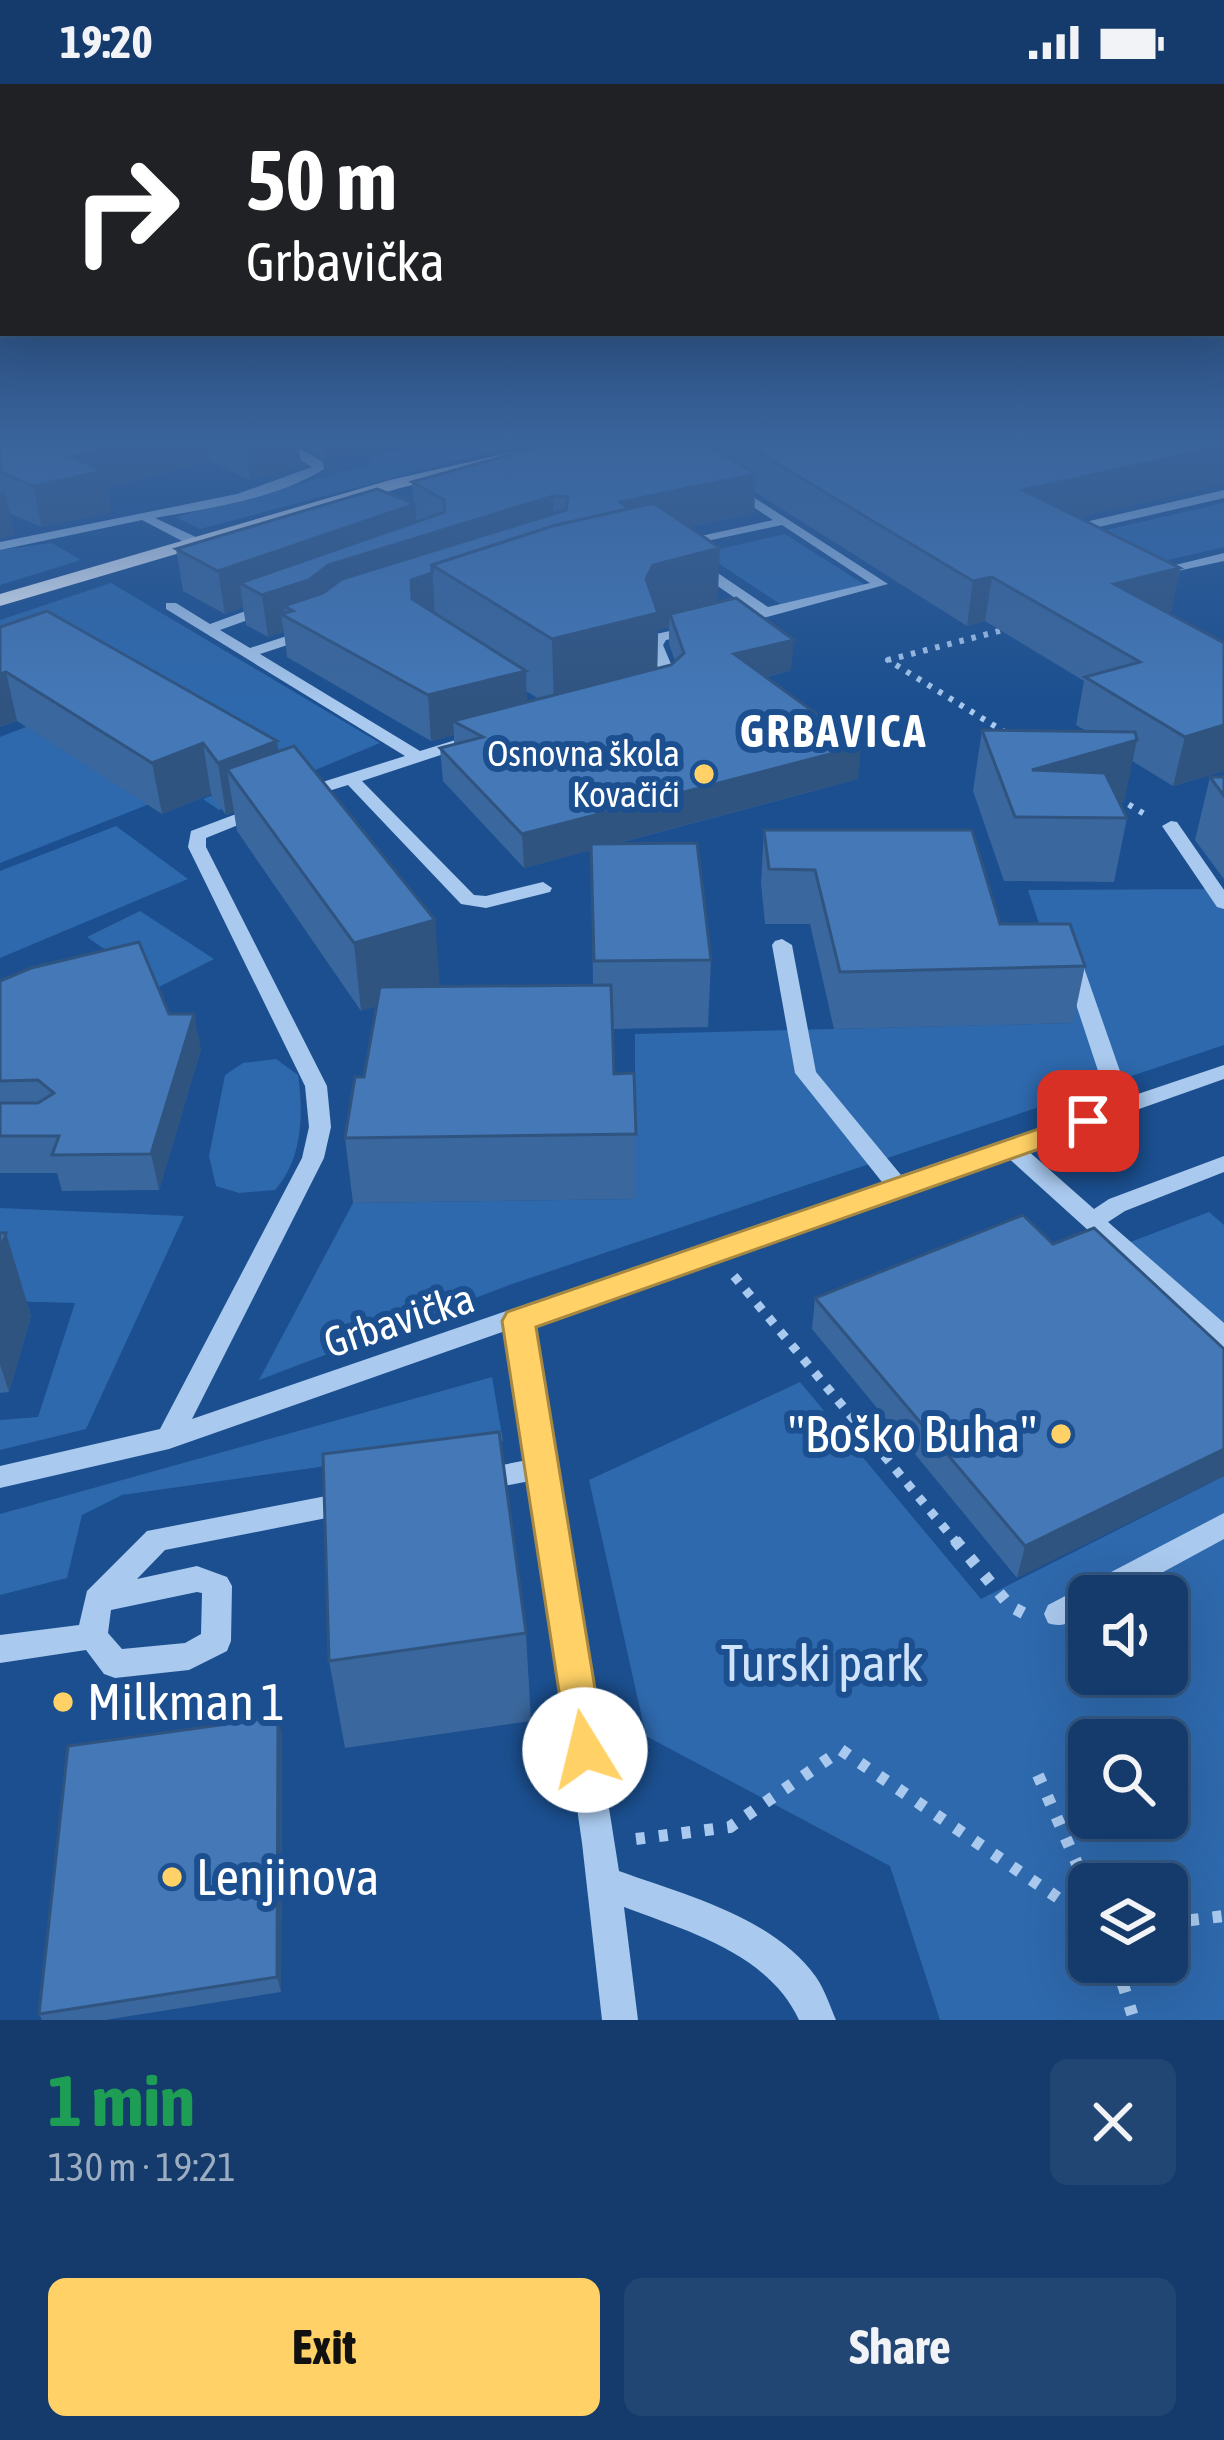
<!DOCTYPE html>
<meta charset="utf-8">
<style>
:root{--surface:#143b6b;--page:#214673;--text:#f1f3f6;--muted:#9dadc1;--line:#33557e;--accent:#ffd166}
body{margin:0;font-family:"Asap Condensed",sans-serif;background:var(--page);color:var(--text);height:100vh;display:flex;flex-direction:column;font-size:45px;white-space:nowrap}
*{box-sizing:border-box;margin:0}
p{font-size:39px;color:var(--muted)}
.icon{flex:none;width:66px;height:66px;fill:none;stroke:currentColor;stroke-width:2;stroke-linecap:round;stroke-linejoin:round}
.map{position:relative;height:1936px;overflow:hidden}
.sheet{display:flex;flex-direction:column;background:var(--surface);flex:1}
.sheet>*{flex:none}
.banner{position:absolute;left:0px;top:0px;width:1224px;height:252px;box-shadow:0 12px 48px #0002,0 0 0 3px var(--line);background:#202124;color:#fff;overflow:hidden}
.controls{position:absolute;left:1068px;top:1491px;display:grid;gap:24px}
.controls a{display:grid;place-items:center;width:120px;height:120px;border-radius:18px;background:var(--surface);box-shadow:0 12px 48px #0002,0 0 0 3px var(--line);font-size:60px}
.pin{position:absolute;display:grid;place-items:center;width:102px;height:102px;color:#fff;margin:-51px;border-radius:24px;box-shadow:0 6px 18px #0006}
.me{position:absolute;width:132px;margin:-66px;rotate:351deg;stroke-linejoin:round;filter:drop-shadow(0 0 9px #0008)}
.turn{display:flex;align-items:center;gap:42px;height:252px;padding:0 48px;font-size:54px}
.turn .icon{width:156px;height:156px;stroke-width:2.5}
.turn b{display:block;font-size:84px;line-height:102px}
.round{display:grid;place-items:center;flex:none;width:126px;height:126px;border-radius:18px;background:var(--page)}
.overview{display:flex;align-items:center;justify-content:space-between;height:204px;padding:0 48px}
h1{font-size:72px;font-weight:700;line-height:90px;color:#1e9e55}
.action{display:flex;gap:24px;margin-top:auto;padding:24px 48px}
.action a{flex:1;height:138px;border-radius:18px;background:var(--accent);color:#111;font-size:48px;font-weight:700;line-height:138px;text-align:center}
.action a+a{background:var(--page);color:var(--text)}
.status{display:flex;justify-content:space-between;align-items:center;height:84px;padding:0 60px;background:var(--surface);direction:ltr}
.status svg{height:33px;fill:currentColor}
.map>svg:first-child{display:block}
.green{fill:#2e69ad;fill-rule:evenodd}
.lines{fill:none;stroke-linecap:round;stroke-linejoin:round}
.path-far2{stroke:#a9c9ee;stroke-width:6;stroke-dasharray:4.5 8;stroke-linecap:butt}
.path-far1{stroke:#a9c9ee;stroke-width:9;stroke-dasharray:8 10;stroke-linecap:butt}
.path{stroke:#a9c9ee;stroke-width:12;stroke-dasharray:9 14;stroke-linecap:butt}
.minor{fill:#a9c9ee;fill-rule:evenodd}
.major{fill:#f0f6ff;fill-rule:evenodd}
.wall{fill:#3a679d;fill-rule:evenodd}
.shaded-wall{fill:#305480}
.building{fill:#4478b7;stroke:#305480;stroke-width:3}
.route{fill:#ffd166;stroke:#a68842;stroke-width:3}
.poi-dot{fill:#ffd166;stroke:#1b4f8f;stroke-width:4.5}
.labels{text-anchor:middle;stroke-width:12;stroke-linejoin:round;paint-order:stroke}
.far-poi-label{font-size:36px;fill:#fff;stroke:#1b4f8f;text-anchor:end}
.street-label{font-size:42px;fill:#fff;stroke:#1b4f8f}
.far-district-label{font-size:45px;font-weight:bold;letter-spacing:3px;fill:#fff;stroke:#1b4f8f}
.near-poi-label{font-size:51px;fill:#fff;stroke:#1b4f8f;text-anchor:start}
.near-park-label{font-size:51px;fill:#cfe3fa;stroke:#1b4f8f}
</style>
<div class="status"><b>19:20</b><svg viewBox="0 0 49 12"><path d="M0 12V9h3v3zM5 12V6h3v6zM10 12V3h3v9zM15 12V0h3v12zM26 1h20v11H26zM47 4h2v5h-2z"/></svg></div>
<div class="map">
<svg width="1224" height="1936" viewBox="0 0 1224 1936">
<rect width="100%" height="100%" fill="#1b4f8f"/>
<g class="green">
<path d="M459 352H551L200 445 175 433 372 380 369 373Z"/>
<path d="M1224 419V463L1151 480 1093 449Z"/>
<path d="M785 450 865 501 780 520 703 469Z"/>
<path d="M52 459 81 476 0 501V466Z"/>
<path d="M111 499 380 659 219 726 203 715 270 689 0 585V536Z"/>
<path d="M31 641 152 719 0 779V653Z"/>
<path d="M116 742 188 795 0 874V787Z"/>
<path d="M1224 805V961L512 1200 259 1296 353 1119 635 1115V950L1072 939 1028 806Z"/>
<path d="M140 827 214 875 159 903 87 853Z"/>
<path d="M276 975 298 991C304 1032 302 1075 275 1106L239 1109 216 1102 209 1072 225 991 243 979Z"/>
<path d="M0 1124 184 1132 86 1345 0 1366V1336L38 1333 75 1219 0 1217Z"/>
<path d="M1209 1128 1224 1141V1307L1086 1175Z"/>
<path d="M492 1293 503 1357 122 1411 82 1431 67 1494 0 1511V1430Z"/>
<path d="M800 1298 981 1515 1224 1392V1936H940L890 1782 646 1652 589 1396ZM1089 1512H1167V1590H1089ZM1089 1656H1167V1734H1089ZM1089 1800H1167V1878H1089Z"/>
</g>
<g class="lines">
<g class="path-far2">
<path d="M1006 649 888 576 1007 545"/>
<path d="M1118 714 1146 731"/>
</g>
<path class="path-far1" d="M734 1192 957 1459"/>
<g class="path">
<path d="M955 1456 1010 1522 1025 1530"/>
<path d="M1038 1691 1089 1807"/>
<path d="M636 1755 730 1743 841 1666 1089 1835"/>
<path d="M1167 1839 1224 1832"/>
<path d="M1116 1878 1134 1936"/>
</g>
<g class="minor">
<path d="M261 352H275L322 377 324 385C276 415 210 424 155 434L198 454V460H188L142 436 0 466V458L237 410 312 383Z"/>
<path d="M733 400 888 500 767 533 729 539V533L754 527 690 483V477H700L768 523 870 499 782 441 674 464V458L773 436 729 407V401Z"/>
<path d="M1224 406V414L1077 448 1068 455 1062 451 1068 442Z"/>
<path d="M1224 469V477L1154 492 1147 488Z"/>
<path d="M166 519H176L210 540 265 520H275V526L220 546 250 564 305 546H315V552L260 570 420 667 462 654H474V660L362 697 474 811 486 812 543 798 552 804 550 808 486 824 461 820 348 701 303 715 297 714V706L405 672 166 525Z"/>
<path d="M697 541 702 542V548L666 556 663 561 679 599 671 607H661L658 604 663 598 649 561 656 550Z"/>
<path d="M257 722 263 723V731L206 754V763L327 1002 331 1043 324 1074 192 1335 882 1098 795 989 772 861 775 857 782 855 792 861 816 988 901 1091 1109 1020 1062 878 1065 874 1072 872 1082 878 1129 1013 1224 981V995L1026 1065 1094 1125 1109 1115 1224 1072V1088L1125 1127 1108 1138 1224 1239V1264L1215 1261 1006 1072 910 1105 907 1110 895 1111 532 1238 619 1787C685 1811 773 1833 816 1893 825 1906 830 1922 836 1936H799C768 1869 687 1847 624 1823L638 1936H602L582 1759 530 1397 477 1407 467 1404 463 1396 467 1388 527 1376 508 1246 169 1365 0 1404V1382L160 1345 302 1074 309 1043 305 1002 188 763 191 747Z"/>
<path d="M1171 737 1177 738 1224 806V825L1217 823 1162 742Z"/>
<path d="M352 1407 362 1411 366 1419 362 1427 165 1466 137 1495 197 1482 227 1493 232 1502 231 1557 227 1567 189 1586 115 1594 104 1590 86 1566 0 1579V1551L79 1541 87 1507 147 1447ZM197 1508 202 1509 201 1550 185 1559 122 1565 108 1549 111 1526Z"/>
<path d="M1224 1429V1455L1119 1512H1089V1529C1075 1536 1064 1545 1048 1539L1044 1530 1048 1521Z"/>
</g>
<path class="major" d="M584 352H615L400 404 0 522V510L390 396Z"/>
</g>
<g class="wall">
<path d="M0 352H425L325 374 298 360 301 381 250 396 209 377 185 382 107 405 111 428 42 443 10 430 15 450 0 454Z"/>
<path d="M521 352H1224L1078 434 1180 484 1171 528 1168 529 1224 559V687L1173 702 1132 677 1124 717 1120 719 1127 734 1114 798 1004 797 973 707 982 646 1086 647 1076 641 1084 597 985 537 967 542 755 408 754 429 689 443 717 518 791 586 766 593 858 695 615 760 711 876 708 943 612 945 614 990 636 1050 635 1115 353 1119 345 1054 364 993 377 922 361 927 237 747 234 728 226 731 211 710 162 730 17 637 0 643V543L277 657 279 667 440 903 593 901 591 766 524 784 443 697 440 664 454 660V651L431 657 287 573 284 548 268 553 246 541 243 523 225 530 183 507 176 465 414 419 412 398 552 359V355L532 359ZM669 543V560L675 577 671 581 657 585 658 546ZM526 607 539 615 527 618Z"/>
<path d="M1210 693H1224V795L1195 756Z"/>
<path d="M764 746 1000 840 1085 882 1073 939 834 945 810 840H765L761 799Z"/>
<path d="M0 897 169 930 201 965 159 1106 62 1107 57 1089H0Z"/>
<path d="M0 1149H6L31 1232 9 1308 0 1309Z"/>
<path d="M1053 1160 1224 1265 1017 1494 812 1245 815 1214Z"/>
<path d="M526 1549 531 1637 345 1664 329 1577Z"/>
<path d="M282 1649 281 1908 105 1936H42L39 1930Z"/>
</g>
<g class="shaded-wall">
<path d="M146 352H206L209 377 107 405 111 428 42 443 33 402 72 373Z"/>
<path d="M258 352H297L301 381 250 396 245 356Z"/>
<path d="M323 352H425L325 374Z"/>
<path d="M532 352H552V355L532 359Z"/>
<path d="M1224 362V400L1017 448 1023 406Z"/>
<path d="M756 390 754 429 636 454 432 481 435 531 293 527 284 522 285 532 281 530 284 548 268 553 262 511 240 499 243 523 225 530 218 487 415 420 418 453 553 412 554 448 620 418Z"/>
<path d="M5 408 15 450 0 454V410Z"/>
<path d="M720 464 717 530H670L669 543 658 546 657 598 554 625 552 555 646 495 653 481Z"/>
<path d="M1180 484 1171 528 1105 545 1114 500Z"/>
<path d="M992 493 985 537 967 542 973 497Z"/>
<path d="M794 556 791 586 733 601 734 570Z"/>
<path d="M526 587 527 632 453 637 454 651 431 657 428 611Z"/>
<path d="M6 588 17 637 0 643V590Z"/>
<path d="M1224 641V687L1173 702 1185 653Z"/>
<path d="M1137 656 1124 717 1072 733 1032 686Z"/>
<path d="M277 657 284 708 227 685 234 728 226 731 218 679Z"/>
<path d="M203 659 211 710 162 730 152 679Z"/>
<path d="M861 662 858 695 524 784 522 750Z"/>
<path d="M435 836 440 903 361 927 354 859Z"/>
<path d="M194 930 201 965 159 1106 151 1070Z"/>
<path d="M6 1149 31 1232 9 1308 0 1280V1167Z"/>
<path d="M1224 1365V1392L1017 1494 1025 1462Z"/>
<path d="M278 1633 282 1649 281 1908 277 1893Z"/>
</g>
<g class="building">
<path d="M0 352H146L72 373 103 387 33 402 0 388Z"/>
<path d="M577 352H694L756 390 620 418 629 425 553 442 432 481V489L411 496 412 515 526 587 428 611 281 530 293 527 284 522 323 509 342 495 566 426 568 413 553 412 328 481 309 496 262 511 240 499 445 428 444 416 412 398Z"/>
<path d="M731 352H1224V362L1023 406 1180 484 1114 500 1224 559V641L1185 653 1085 593 1140 578 992 493 973 497Z"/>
<path d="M377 405 415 420 218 487 176 465Z"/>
<path d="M654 419 720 464 653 481 646 495 658 529 552 555 432 481 553 442Z"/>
<path d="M736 514 794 556 734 570 861 662 522 750 440 664 483 653 453 637 671 581 684 569 670 530Z"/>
<path d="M47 527 277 657 218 679 203 659 152 679 6 588 0 590V543Z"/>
<path d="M982 646 1135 648 1137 656 1032 686 1105 689 1127 734 1015 733Z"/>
<path d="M294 662 435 836 354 859 227 685Z"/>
<path d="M1210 693H1224V712Z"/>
<path d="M764 746H972L1000 840H1070L1085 882 840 888 815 786 769 785Z"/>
<path d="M697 759 711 876 594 877 591 760Z"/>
<path d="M139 858 169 930H194L151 1070 52 1071 59 1052H0V1019H38L54 1009 38 996 0 997V897L31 884Z"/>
<path d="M611 901 614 990 634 989 636 1050 345 1054 355 993H364L380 903Z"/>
<path d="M1023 1131 1053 1160 1094 1144 1224 1265V1365L1025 1462 815 1214Z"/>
<path d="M0 1149H6L0 1167Z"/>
<path d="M499 1348 526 1549 329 1577 323 1370Z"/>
<path d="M278 1633 277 1893 39 1930 68 1662Z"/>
</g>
<linearGradient id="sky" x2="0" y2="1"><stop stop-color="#0f2b4f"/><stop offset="0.57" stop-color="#39639b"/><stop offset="1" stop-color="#39639b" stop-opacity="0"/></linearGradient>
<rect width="1224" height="623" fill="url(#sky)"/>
<path class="route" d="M1088 1028 1098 1031 1102 1037 1098 1044 536 1243 605 1666 599 1679 585 1685 570 1679 502 1237 507 1228Z"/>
<g class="poi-dot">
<circle cx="704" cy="690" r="12"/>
<circle cx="1061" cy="1350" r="12"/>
<circle cx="63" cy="1618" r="12"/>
<circle cx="172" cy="1793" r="12"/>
</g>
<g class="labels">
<g class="far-poi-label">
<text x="680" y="682">Osnovna škola<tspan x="680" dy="41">Kovačići</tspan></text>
</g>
<g class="street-label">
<text transform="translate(399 1236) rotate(-18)" y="15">Grbavička</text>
</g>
<g class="far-district-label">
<text x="834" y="663">GRBAVICA</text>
</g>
<g class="near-poi-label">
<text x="1037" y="1368" text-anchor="end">"Boško Buha"</text>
<text x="87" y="1636">Milkman 1</text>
<text x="196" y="1811">Lenjinova</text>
</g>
<g class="near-park-label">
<text x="822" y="1597">Turski park</text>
</g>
</g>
</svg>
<div class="controls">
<a><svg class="icon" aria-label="sound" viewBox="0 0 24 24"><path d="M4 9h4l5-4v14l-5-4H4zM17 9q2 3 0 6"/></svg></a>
<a><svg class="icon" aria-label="search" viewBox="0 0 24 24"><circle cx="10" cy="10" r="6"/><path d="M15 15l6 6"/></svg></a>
<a><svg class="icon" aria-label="layers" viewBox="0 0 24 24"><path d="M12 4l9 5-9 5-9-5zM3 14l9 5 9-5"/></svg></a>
</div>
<div class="pin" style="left:1088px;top:1037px;background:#d93025"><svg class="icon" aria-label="arrive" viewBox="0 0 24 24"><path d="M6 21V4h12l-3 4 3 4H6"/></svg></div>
<svg class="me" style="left:585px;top:1666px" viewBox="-20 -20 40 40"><circle r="19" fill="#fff"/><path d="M0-13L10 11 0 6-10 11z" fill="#ffd166"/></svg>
<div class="banner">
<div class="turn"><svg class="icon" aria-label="right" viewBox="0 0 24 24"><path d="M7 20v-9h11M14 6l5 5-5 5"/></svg><div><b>50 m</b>Grbavička</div></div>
</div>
</div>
<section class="sheet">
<div class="overview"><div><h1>1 min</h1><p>130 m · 19:21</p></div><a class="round"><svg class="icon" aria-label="close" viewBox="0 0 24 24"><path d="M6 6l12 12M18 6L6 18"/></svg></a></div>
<div class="action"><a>Exit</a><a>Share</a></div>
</section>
